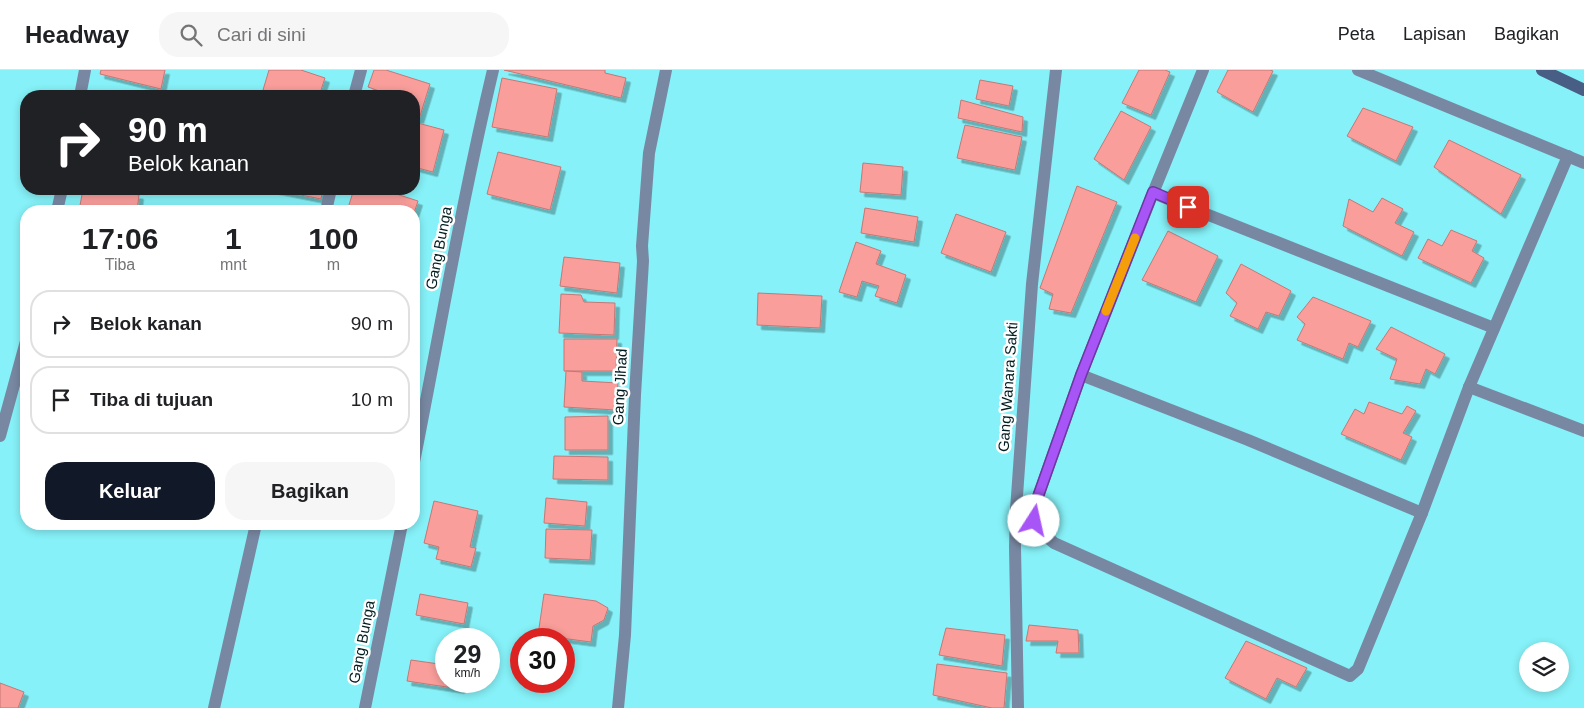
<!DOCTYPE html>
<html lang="id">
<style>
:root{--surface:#fff;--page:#f6f6f6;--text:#202124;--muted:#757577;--line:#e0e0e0;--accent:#111827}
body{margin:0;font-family:Helvetica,sans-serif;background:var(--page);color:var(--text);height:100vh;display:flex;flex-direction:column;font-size:19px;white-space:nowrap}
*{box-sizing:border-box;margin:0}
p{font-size:16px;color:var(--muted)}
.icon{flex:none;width:28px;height:28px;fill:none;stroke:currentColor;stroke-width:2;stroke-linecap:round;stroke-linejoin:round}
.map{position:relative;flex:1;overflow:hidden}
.panel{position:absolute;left:20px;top:135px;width:400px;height:325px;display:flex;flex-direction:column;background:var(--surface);border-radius:20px;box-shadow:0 2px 8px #0003}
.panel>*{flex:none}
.banner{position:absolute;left:20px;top:20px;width:400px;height:105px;border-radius:20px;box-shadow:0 2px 8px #0003;background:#202124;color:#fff;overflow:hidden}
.controls{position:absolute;left:1519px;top:572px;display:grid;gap:10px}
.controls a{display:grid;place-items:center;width:50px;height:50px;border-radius:50%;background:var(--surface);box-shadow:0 2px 8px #0003;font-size:25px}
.speed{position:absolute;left:435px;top:558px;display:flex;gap:10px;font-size:25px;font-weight:700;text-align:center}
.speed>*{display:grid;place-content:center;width:65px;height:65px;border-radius:50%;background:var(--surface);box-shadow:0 2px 8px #0003;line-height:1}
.speed small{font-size:12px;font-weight:400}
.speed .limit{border:8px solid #d22;background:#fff;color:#111}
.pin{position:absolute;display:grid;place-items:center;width:42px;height:42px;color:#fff;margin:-21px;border-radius:10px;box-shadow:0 2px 8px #0006}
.me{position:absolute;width:55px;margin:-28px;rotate:10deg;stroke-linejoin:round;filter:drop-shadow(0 0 4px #0008)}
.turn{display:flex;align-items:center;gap:18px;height:105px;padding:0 25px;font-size:22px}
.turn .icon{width:65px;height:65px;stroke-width:2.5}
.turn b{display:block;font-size:35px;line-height:42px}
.eta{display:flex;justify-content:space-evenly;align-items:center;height:85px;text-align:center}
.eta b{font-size:30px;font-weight:600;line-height:35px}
.cta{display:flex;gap:10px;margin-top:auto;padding:10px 25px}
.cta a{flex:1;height:58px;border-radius:20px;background:var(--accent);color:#fff;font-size:20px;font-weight:600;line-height:58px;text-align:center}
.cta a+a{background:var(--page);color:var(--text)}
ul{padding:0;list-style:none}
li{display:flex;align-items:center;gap:15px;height:68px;margin:0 10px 8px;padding:0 15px;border:2px solid var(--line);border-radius:20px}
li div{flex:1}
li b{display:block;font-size:19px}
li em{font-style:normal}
header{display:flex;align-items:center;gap:30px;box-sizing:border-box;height:70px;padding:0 25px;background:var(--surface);border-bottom:1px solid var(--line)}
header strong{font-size:24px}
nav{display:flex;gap:28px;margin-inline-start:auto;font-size:18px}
.search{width:350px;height:45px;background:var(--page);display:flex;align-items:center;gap:12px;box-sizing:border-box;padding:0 18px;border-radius:20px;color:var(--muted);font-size:19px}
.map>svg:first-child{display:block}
.building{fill:#f99e9b;stroke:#c67775;filter:url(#shadow)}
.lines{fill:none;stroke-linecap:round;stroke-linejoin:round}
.minor{stroke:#7888a2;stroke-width:12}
.secondary{stroke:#495e85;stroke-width:12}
.route-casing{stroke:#6d37a1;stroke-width:12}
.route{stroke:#a855f7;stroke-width:9}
.slow{stroke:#f59e0b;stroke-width:9}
.labels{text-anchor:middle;stroke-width:5;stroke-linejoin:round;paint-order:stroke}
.street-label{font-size:15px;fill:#001d20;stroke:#fefefe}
</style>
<header>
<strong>Headway</strong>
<div class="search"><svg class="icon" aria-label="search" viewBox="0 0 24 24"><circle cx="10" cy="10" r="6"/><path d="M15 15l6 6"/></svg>Cari di sini</div>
<nav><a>Peta</a><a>Lapisan</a><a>Bagikan</a></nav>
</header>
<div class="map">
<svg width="1584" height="638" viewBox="0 0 1584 638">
<defs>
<filter id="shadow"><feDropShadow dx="4.5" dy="4.5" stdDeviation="0" flood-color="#0004"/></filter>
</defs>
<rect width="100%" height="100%" fill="#86f1f8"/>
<g class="building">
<path d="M101 0H165L161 19 100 4Z"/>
<path d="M269 0H301L325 8 319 26H282L263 20Z"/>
<path d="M374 0H386L430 14 419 49 414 48V26H393L368 17Z"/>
<path d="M504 0H605V3L626 8 621 28Z"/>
<path d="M1139 0H1165L1170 2 1151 45 1122 33Z"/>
<path d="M1228 0H1270L1273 1 1253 42 1217 22Z"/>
<path d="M502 8 557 19 548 67 492 57Z"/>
<path d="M980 10 1013 16 1009 36 976 29Z"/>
<path d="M961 30 1023 47 1022 62 958 48Z"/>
<path d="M1363 38 1413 57 1396 91 1347 66Z"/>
<path d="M1121 41 1151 57 1124 110 1094 89Z"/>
<path d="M414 52 444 60 433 102 414 97Z"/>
<path d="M965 55 1022 67 1015 100 957 88Z"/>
<path d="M1449 70 1521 105 1501 144 1434 97Z"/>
<path d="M498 82 561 97 550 140 487 124Z"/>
<path d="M863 93 903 97 901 125 860 122Z"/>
<path d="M1077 116 1117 132 1071 243 1049 239 1053 224 1040 218Z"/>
<path d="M83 119H108L139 125 137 141H79Z"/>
<path d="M271 119H323L321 129Z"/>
<path d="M354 119H388L387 121 418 131 414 143V141H347Z"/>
<path d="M1382 128 1403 139 1395 153 1414 162 1402 186 1343 156 1349 129 1373 142Z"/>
<path d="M865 138 918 147 914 172 861 163Z"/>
<path d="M956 144 1006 162 991 202 941 183Z"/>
<path d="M1451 160 1477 171 1472 181 1484 188 1471 213 1418 188 1428 169 1442 176Z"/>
<path d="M1168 161 1218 186 1196 232 1142 210Z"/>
<path d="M856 172 881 181 876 194 906 205 897 233 875 226 879 216 862 211 857 227 839 222Z"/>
<path d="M564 187 620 193 617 223 560 216Z"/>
<path d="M1241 194 1291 221 1279 246 1266 242 1258 259 1230 246 1237 233 1226 223Z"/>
<path d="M758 223 822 226 820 258 757 255Z"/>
<path d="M561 224 581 225 584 232 615 233 614 265 559 263Z"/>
<path d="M1313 227 1371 251 1358 277 1349 273 1343 289 1297 270 1305 254 1297 247Z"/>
<path d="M1391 257 1445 284 1435 304 1426 299 1420 314 1390 309 1397 289 1376 279Z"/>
<path d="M564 269H617L616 301H564Z"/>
<path d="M566 301 582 302V311L618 313 616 340 564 337Z"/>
<path d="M1369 332 1402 344 1407 336 1416 341 1403 363 1412 367 1401 390 1341 364 1355 339 1364 344Z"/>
<path d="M608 346V380H565V347Z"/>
<path d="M554 386 608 387V410L553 409Z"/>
<path d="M546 428 587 432 585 456 544 453Z"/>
<path d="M434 431 478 441 470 477 476 478 471 497 436 489 439 477 424 473Z"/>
<path d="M546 459 592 460 590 490 545 488Z"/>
<path d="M420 524 468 533 464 554 416 545Z"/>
<path d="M544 524 596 531 608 538 604 550 593 556 591 572 538 565Z"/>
<path d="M1029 555 1078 560 1079 583H1056L1058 571H1026Z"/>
<path d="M946 558 1005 565 1002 596 939 585Z"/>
<path d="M1246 571 1307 598 1296 617 1277 608 1266 629 1225 608Z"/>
<path d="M520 579H521V608L516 607Z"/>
<path d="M411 590 446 595V611H461L460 619 407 611Z"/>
<path d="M937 594 1007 603 1004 638H992L933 625Z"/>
<path d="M0 613 24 622 18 638H0Z"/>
</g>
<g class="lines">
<g class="minor">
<path d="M1203 0 1153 123 1081 305 1035 435C1030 455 1040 461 1054 473L1350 606 1358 599 1422 443 1469 317 1568 86"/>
<path d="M1358 0 1584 93"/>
<path d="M80 26 85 0"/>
<path d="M354 26 361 0"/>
<path d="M1153 123 1494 258"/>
<path d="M57 141 62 119"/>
<path d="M326 141 331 119"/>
<path d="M1081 305 1248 370 1422 443"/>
<path d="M1469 317 1584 361"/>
<path d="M0 366 26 271"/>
<path d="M414 392C440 261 462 130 493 0"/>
<path d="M214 638 256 454"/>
<path d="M365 638 402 454"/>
<path d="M618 638 625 565 635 325 643 191 642 176 649 83 666 0"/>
<path d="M1018 638 1015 477 1016 440 1032 214 1056 0"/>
</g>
<path class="secondary" d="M1542 0 1584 20"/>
</g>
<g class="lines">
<defs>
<path id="route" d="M1034 451 1032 445 1035 435 1081 305 1153 122 1188 137"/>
</defs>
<use href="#route" class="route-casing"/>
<use href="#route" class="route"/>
<path class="slow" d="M1106 241 1135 168"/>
</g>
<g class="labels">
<g class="street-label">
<text transform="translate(439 178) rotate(-79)" y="5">Gang Bunga</text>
<text transform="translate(620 317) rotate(-87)" y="5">Gang Jihad</text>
<text transform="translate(1008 317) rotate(-86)" y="5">Gang Wanara Sakti</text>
<text transform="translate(362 572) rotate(-79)" y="5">Gang Bunga</text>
</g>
</g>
</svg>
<div class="controls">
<a><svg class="icon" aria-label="layers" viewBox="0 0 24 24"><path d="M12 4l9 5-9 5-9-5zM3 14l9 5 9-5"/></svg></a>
</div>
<div class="speed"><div>29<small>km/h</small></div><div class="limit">30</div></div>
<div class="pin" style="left:1188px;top:137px;background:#d93025"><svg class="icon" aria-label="arrive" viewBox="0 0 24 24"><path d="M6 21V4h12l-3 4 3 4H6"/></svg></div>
<svg class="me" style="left:1034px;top:451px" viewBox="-20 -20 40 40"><circle r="19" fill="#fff"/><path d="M0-13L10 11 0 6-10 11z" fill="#a855f7"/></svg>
<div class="banner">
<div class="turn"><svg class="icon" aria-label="right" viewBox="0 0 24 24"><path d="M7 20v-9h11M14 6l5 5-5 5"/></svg><div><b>90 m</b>Belok kanan</div></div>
</div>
<section class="panel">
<div class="eta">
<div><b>17:06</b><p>Tiba</p></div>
<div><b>1</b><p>mnt</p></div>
<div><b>100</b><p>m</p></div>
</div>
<ul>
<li><svg class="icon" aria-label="right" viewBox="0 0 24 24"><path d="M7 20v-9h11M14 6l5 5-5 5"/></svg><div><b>Belok kanan</b></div><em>90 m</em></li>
<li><svg class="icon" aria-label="arrive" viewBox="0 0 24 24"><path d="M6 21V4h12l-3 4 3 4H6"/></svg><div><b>Tiba di tujuan</b></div><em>10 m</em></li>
</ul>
<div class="cta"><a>Keluar</a><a>Bagikan</a></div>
</section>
</div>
